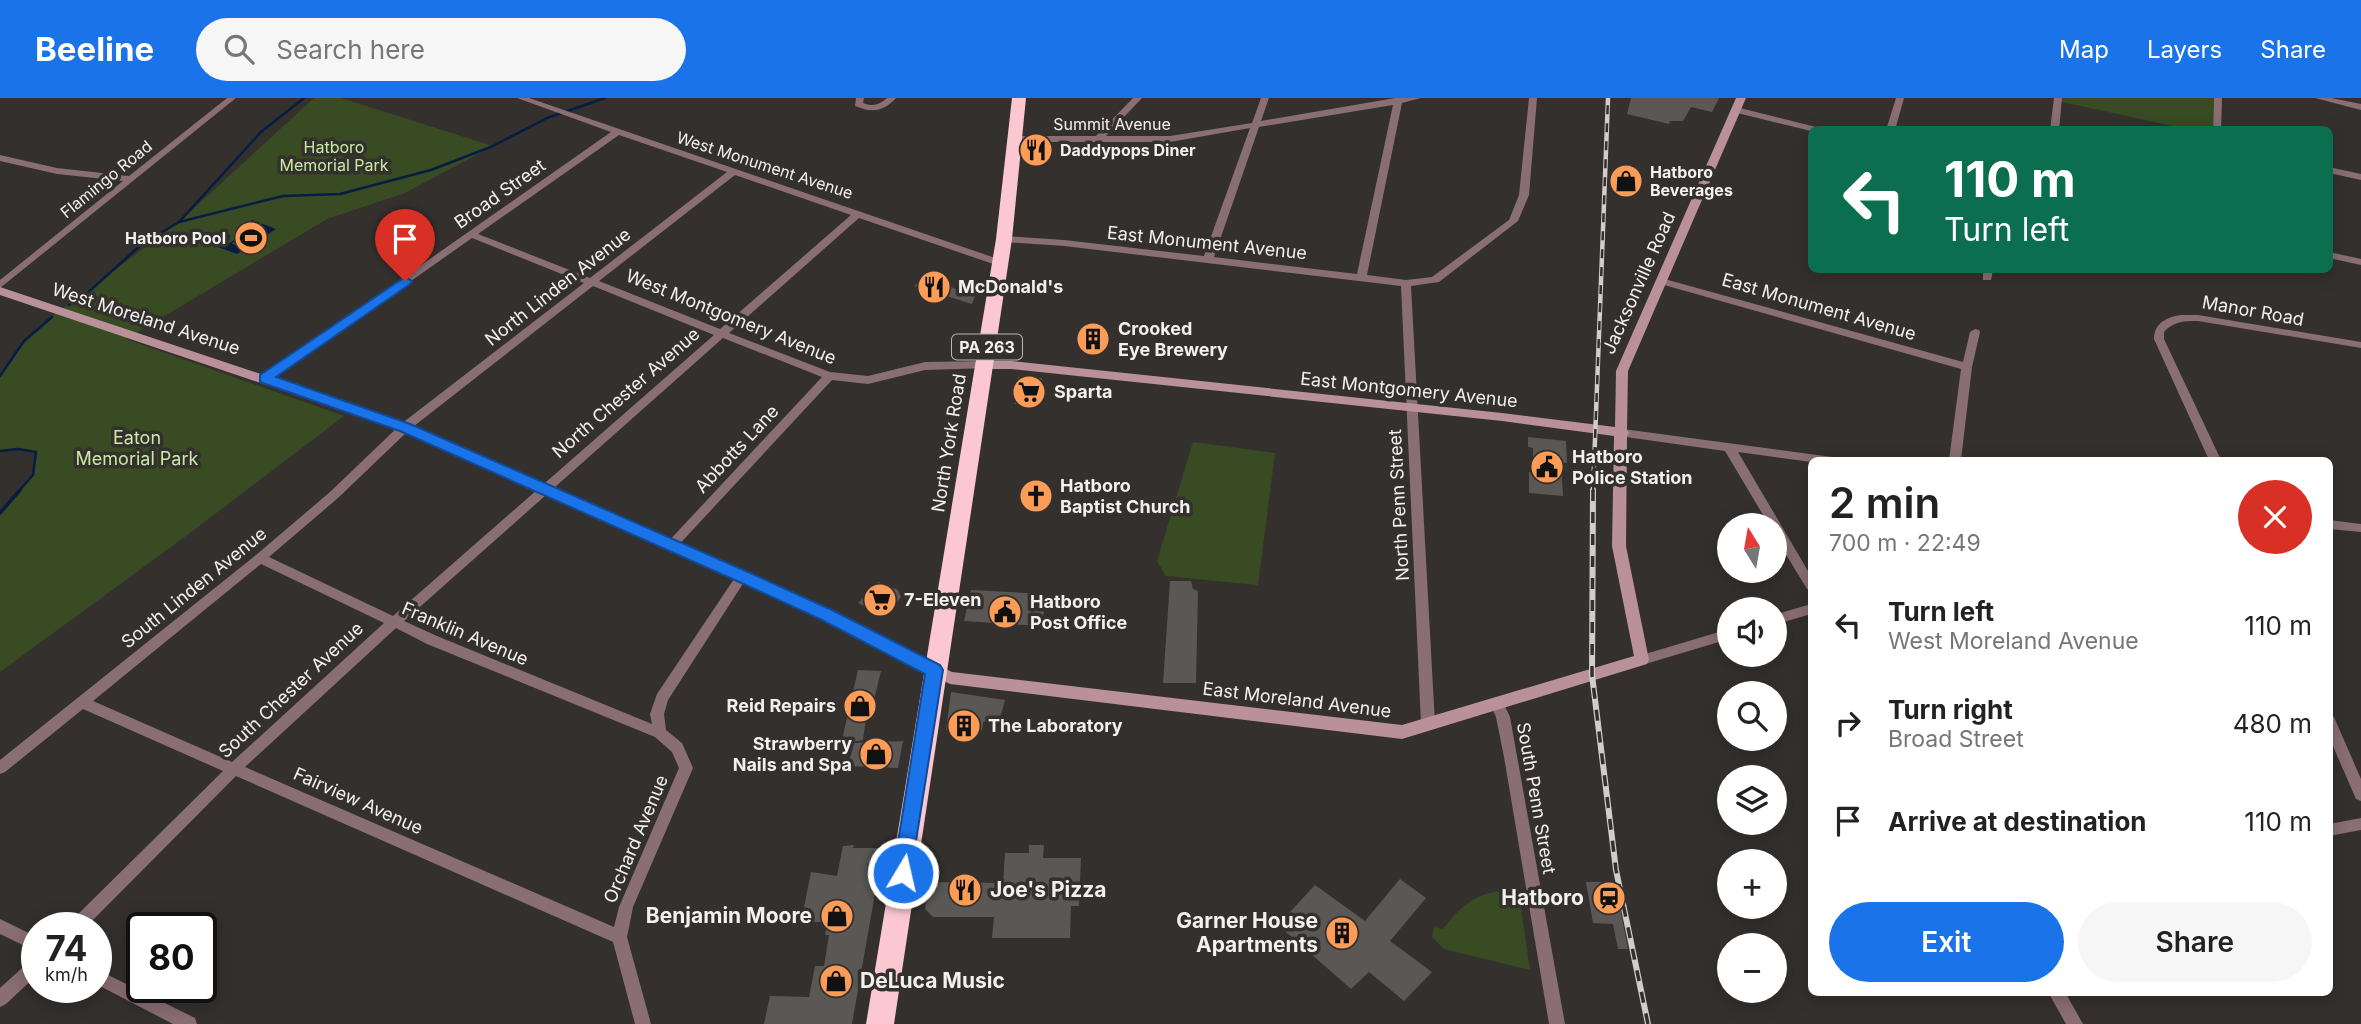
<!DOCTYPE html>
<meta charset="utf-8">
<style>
:root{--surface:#fff;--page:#f6f6f6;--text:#222;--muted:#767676;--accent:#1a73e8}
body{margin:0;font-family:Inter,sans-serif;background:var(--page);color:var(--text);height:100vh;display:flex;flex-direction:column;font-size:26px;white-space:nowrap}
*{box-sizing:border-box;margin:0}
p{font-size:23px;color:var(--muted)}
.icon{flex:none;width:38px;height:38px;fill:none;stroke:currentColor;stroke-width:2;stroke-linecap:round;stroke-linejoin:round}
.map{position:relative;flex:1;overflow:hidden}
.sheet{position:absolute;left:1808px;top:359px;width:525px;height:539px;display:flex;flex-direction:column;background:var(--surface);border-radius:10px;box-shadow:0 4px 18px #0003}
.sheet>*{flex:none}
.banner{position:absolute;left:1808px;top:28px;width:525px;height:147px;border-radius:10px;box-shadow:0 4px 18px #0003;background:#0b6e4f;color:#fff;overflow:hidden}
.needle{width:46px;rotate:349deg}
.controls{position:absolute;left:1717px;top:415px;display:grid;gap:14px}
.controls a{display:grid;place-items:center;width:70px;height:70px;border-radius:50%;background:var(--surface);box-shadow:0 4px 18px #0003;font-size:35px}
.speed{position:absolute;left:21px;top:814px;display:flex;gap:14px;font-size:35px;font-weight:700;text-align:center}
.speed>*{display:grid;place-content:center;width:91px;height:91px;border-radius:50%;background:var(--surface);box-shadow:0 4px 18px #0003;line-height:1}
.speed small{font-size:18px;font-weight:400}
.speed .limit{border:4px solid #111;border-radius:10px;background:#fff;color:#111}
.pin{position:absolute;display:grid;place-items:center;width:60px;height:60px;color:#fff;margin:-72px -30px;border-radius:50% 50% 50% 0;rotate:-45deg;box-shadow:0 0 7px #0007}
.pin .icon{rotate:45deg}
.me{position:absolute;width:77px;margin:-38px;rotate:9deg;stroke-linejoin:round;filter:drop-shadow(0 0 5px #0008)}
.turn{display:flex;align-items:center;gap:24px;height:147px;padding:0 21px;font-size:32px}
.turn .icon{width:91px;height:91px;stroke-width:2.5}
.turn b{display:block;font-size:49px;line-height:60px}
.round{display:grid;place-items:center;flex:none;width:74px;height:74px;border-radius:37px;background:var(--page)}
.summary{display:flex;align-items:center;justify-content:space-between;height:119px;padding:0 21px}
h1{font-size:42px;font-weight:600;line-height:52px}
.primary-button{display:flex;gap:14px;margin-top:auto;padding:14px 21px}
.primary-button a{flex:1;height:80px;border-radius:42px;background:var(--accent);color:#fff;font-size:28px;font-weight:600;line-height:80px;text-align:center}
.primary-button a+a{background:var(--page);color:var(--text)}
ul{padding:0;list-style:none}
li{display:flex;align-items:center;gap:21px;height:98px;padding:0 21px}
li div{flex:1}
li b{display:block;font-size:26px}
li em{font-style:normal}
header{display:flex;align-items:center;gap:42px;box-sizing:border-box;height:98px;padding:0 35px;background:var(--accent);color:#fff}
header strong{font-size:33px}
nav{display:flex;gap:38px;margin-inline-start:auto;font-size:24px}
.search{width:490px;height:63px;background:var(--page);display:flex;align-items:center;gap:18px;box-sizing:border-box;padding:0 24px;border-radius:38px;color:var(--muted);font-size:26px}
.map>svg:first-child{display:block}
.green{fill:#394b22}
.water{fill:#051d42}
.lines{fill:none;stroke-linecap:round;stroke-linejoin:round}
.stream-far1{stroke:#051d42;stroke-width:2.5}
.stream{stroke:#051d42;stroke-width:3.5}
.building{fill:#5a5755}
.street{fill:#896e73;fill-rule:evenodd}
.secondary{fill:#ba9099;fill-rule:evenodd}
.highway{fill:#fbc7d1;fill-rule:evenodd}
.rail-far1-casing{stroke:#d0cecc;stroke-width:4.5}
.rail-casing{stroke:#d0cecc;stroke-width:6}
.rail-far1{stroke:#33302e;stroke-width:2.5;stroke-dasharray:9;stroke-linecap:butt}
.rail{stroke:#33302e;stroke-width:3.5;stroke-dasharray:11;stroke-linecap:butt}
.route{fill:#1a73e8;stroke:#114b97;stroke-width:2}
.labels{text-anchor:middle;stroke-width:7;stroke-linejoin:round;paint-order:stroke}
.far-street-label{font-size:16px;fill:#f3f1f0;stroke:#33302e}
.far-park-label{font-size:16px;fill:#c8eba0;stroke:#33302e}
.far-poi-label{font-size:16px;font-weight:bold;fill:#f3f1f0;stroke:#33302e;text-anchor:start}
.shield{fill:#33302e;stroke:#b9b7b6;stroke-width:2}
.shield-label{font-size:16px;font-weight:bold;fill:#f3f1f0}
.street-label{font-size:18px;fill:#f3f1f0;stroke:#33302e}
.poi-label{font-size:18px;font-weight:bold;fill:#f3f1f0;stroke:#33302e;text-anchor:start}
.park-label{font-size:18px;fill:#c8eba0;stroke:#33302e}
.near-poi-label{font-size:21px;font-weight:bold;fill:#f3f1f0;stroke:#33302e;text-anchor:end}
</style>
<header>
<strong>Beeline</strong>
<div class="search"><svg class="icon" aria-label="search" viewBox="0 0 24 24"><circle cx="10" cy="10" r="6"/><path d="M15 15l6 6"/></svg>Search here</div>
<nav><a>Map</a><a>Layers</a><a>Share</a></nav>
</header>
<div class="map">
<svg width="2361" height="926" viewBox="0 0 2361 926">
<rect width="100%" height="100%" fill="#33302e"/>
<g class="green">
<path d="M314 0H341L493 48 405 95 327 121 126 241 344 318 190 435 0 574V415L33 377 36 354 18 351 0 353V278L11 261 38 229 179 124Z"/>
<path d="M2058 0H2214L2213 31H2186L2058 3Z"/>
<path d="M1193 344 1275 355 1258 487 1166 478 1157 463Z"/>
<path d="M1510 789 1518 790 1530 872 1444 851 1432 839 1434 829 1443 831C1463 806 1475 795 1508 792Z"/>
</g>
<path class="water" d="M252 122 276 131 248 149 233 144 232 146 245 151 237 156 207 145 224 135 230 137 229 142 224 146 227 147 241 137 237 132Z"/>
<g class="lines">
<g class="stream-far1">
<path d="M179 124 261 34 304 0"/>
<path d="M69 207 84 198 142 146 179 124 283 98 340 96 431 72 493 48 547 20 605 0"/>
<path d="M0 278 24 243 52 219"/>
<path d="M0 353 18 351 36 354 33 377 18 394"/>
</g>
<path class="stream" d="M0 415 20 392"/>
</g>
<g class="building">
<path d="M1631 0H1719L1712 14 1691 9 1683 23H1670L1669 26 1627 16Z"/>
<path d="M1617 70 1638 73 1636 95 1615 92Z"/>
<path d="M924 179 975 198 972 206 914 188Z"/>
<path d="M1086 230 1107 232 1102 252H1080Z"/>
<path d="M1018 279 1042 280 1039 306H1015Z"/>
<path d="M1528 339 1566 343 1567 365 1561 364 1563 398 1529 395V374L1533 375V350L1528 349Z"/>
<path d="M1170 483H1191L1193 491 1198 493 1196 585H1163Z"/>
<path d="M878 484 898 492 901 499 890 513 882 516 858 505Z"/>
<path d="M971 492 1044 496 1042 503 1046 504 1041 528 964 523Z"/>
<path d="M858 572 881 573 874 602 871 603V613H867L863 642 841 646Z"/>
<path d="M951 594 1005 602 999 624H983L982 632H946Z"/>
<path d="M903 643 898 670 848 668 854 645Z"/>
<path d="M854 747 853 750H883L852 926H764L770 898 809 899 815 868H824L829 837H825L828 824H801L811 774 837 778 843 748Z"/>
<path d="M1029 747H1044L1043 760H1081L1079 808H1071L1070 840H992L994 819H933L925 811 929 784 1003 785 1005 755H1029Z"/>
<path d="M1400 781 1426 800 1390 843 1432 874 1404 903 1369 874 1351 891 1278 827 1315 787 1365 823Z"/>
<path d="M1586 784H1615L1628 851H1618L1613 826 1593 825Z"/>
</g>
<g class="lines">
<g class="street">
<path d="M227 0H236L0 190V182L123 83 57 76 0 63V57L57 70 129 78Z"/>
<path d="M517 0H529L1004 163 1005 165 1004 167H996L859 120 729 235 830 274 868 278 925 264 984 263 988 264 989 267 988 270 925 272 868 286 832 282 674 452H666L664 449 666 446 822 279 723 240 404 523 437 538 652 626 650 616 657 596 738 475H746L748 478 746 481 668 602 664 616 666 632 682 645 693 670 633 809 627 839 651 926H635L613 844 236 678 85 830H67L69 825 223 673 83 611 5 674 0 676V662L256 457 330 394 401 326 584 185 472 140 269 283 265 284 260 280 611 34ZM619 37 727 74 590 180 478 136ZM735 77 851 117 720 231 599 183ZM593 188 714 237 393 518 269 459 338 400 409 332ZM261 466 384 525 232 664 93 603ZM396 530 427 546 655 639 672 654 679 670 619 809 614 829 245 669Z"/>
<path d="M856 0H864L863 5C873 9 879 7 887 0H896C883 14 872 15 855 8Z"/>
<path d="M1133 0H1142L1106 38H1170L1252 25 1261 0H1269L1261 23 1395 0H1421L1402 5 1367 177 1406 182 1432 179 1509 122 1519 97 1529 0H1537L1529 97 1518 123 1439 184 1411 188 1435 626 1433 630 1428 632 1423 630 1421 626 1401 188 1064 148 1004 144 999 141 1004 138 1064 142 1204 158 1250 30 1170 44H1013L1009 41 1013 38H1096ZM1393 7 1357 176 1214 159 1259 29Z"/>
<path d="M1896 0H1904L1895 32H1886Z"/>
<path d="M2054 0H2062L2059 32H2050Z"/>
<path d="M2214 0H2222L2221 32H2213Z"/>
<path d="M2315 0H2331L2361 6V12Z"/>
<path d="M1736 9 1820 30 1821 32H1811V33L1733 14V10Z"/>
<path d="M2329 69 2361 76V82L2329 75Z"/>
<path d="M2329 154 2361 161V167L2329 160Z"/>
<path d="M1983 172H1993L1991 182H1983Z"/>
<path d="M1661 180 1963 264 1970 234 1975 231 1979 232 1980 234 1972 269 1961 362H1949L1961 271 1657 185 1656 183Z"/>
<path d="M2181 217H2198L2361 244V250L2198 223C2184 223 2174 223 2164 234V241L2221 362H2209L2154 241C2154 225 2167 219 2181 217Z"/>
<path d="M1623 331 1832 359 1834 362H1811V364L1738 354 1811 478V493L1807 491 1774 437V427H1769L1725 353 1619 338 1617 335 1619 332Z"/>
<path d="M2329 422 2361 426V434L2329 431Z"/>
<path d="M1811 506V516L1774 527V517Z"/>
<path d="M1729 531V541L1642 567 1637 566 1635 562 1637 558 1642 557Z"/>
<path d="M1497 600 1502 602 1510 619 1565 926H1549L1504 659 1496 619 1490 606 1492 602Z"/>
<path d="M2329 617 2334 619 2361 681V703L2356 701 2329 639Z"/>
<path d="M2361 720V732L2329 738V726Z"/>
<path d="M0 821 37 839V854L0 836Z"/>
<path d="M37 859V877L6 906 0 909V890L32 861Z"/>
<path d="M96 871 195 920 197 926H173L96 886Z"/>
<path d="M2048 894H2065L2083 926H2066Z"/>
</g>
<path class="secondary" d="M1736 0H1746L1628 273 1627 332 1629 335 1627 338 1626 448 1649 562 1647 566 1402 641 950 586 823 522 400 332 0 197V189L410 326 833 514 952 574 1402 627 1634 558 1612 448 1614 338 1502 323 1012 271H984L978 267 984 263H1012L1502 315 1615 329 1616 273Z"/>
<path class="highway" d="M1012 0H1026L1012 141 894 926H866L996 141Z"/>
<defs>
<path id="rail-far1" d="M1593 394 1608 0"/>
<path id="rail" d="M1593 392 1592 577 1616 772 1648 926"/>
</defs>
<use href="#rail-far1" class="rail-far1-casing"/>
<use href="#rail" class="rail-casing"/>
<use href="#rail-far1" class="rail-far1"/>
<use href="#rail" class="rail"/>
</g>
<path class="route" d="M405 179 412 183 410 186 276 279 410 326 748 474 834 513 940 567 943 572 910 781 903 784 896 781 893 775 925 576 822 522 737 483 400 333 260 284V277Z"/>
<defs>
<symbol id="restaurant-disc" viewBox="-11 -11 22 22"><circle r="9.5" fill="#fd9c56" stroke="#33302e"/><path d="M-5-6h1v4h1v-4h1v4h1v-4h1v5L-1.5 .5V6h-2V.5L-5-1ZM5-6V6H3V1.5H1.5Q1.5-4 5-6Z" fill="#111"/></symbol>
<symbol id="shop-disc" viewBox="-11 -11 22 22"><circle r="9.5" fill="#fd9c56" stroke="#33302e"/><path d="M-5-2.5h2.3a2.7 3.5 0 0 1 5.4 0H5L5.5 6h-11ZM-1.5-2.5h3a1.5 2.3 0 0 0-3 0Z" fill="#111"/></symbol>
<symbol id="stadium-disc" viewBox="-11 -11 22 22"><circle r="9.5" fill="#fd9c56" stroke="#33302e"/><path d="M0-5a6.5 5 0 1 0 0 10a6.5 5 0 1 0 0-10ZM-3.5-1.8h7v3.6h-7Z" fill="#111"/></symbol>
<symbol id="building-disc" viewBox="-11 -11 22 22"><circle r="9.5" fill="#fd9c56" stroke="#33302e"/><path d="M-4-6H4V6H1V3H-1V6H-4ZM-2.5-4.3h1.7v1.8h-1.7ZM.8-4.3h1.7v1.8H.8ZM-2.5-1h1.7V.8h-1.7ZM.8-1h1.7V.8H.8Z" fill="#111"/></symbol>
<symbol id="supermarket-disc" viewBox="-11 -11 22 22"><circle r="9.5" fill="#fd9c56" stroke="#33302e"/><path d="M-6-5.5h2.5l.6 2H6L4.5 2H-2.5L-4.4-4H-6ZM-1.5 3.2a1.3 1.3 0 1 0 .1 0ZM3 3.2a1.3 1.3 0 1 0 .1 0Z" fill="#111"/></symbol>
<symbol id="civic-disc" viewBox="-11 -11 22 22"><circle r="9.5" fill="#fd9c56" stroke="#33302e"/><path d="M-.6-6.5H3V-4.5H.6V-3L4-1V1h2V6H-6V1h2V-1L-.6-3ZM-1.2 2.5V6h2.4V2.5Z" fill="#111"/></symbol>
<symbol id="church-disc" viewBox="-11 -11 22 22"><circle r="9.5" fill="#fd9c56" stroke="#33302e"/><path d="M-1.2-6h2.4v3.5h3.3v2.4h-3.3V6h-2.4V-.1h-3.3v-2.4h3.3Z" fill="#111"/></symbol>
<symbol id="station-disc" viewBox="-11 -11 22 22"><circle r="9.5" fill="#fd9c56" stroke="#33302e"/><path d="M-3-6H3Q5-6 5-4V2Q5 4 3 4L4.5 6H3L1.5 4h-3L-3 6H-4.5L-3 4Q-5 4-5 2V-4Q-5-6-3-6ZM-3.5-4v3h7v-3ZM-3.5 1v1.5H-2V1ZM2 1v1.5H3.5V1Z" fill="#111"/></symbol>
</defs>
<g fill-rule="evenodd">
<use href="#restaurant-disc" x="1017" y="33" width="38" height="38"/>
<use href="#shop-disc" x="1607" y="64" width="38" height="38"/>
<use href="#stadium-disc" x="232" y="121" width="38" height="38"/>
<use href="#restaurant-disc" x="915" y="170" width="38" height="38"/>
<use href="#building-disc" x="1074" y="222" width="38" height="38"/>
<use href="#supermarket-disc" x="1010" y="275" width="38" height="38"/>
<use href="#civic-disc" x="1528" y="350" width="38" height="38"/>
<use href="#church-disc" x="1017" y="379" width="38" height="38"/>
<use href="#supermarket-disc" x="861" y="483" width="38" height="38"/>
<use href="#civic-disc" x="986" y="495" width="38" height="38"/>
<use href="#shop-disc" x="841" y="589" width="38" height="38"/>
<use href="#building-disc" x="945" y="609" width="38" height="38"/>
<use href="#shop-disc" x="857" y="637" width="38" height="38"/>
<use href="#restaurant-disc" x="946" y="773" width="38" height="38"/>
<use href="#station-disc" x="1590" y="781" width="38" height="38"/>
<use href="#shop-disc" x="818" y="799" width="38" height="38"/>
<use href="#building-disc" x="1323" y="816" width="38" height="38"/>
<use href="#shop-disc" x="817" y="864" width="38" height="38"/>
</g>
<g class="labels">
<g class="far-street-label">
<text x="1112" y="32">Summit Avenue</text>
<text transform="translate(765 67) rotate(18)" y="6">West Monument Avenue</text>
<text transform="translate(106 81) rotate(-39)" y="6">Flamingo Road</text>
</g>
<g class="far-park-label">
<text x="334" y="55">Hatboro<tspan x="334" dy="18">Memorial Park</tspan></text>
</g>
<g class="far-poi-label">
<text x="1060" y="58">Daddypops Diner</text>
<text x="1650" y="80">Hatboro<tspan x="1650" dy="18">Beverages</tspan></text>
<text x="226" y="146" text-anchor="end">Hatboro Pool</text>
</g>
<rect class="shield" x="952" y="236.5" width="70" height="25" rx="5"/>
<g class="shield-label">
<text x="987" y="255">PA 263</text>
</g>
<g class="street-label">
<text transform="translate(500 96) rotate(-35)" y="6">Broad Street</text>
<text transform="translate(1207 145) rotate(6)" y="6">East Monument Avenue</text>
<text transform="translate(1639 185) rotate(-66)" y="6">Jacksonville Road</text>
<text transform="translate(558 189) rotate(-38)" y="6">North Linden Avenue</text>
<text transform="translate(1819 209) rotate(16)" y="6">East Monument Avenue</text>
<text transform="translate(2253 213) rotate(10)" y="6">Manor Road</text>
<text transform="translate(731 219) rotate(22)" y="6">West Montgomery Avenue</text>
<text transform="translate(146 221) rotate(18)" y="6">West Moreland Avenue</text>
<text transform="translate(1409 292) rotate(6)" y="6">East Montgomery Avenue</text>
<text transform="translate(626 295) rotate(-41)" y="6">North Chester Avenue</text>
<text transform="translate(949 345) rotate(-81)" y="6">North York Road</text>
<text transform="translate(737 351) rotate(-47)" y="6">Abbotts Lane</text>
<text transform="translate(1399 407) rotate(-93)" y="6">North Penn Street</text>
<text transform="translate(194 490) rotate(-39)" y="6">South Linden Avenue</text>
<text transform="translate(465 536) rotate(23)" y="6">Franklin Avenue</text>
<text transform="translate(291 592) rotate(-43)" y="6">South Chester Avenue</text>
<text transform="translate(1297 602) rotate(7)" y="6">East Moreland Avenue</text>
<text transform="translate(1536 700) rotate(80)" y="6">South Penn Street</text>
<text transform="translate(358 703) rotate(24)" y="6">Fairview Avenue</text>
<text transform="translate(636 741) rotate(-67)" y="6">Orchard Avenue</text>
</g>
<g class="poi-label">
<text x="958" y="195">McDonald's</text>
<text x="1118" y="237">Crooked<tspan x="1118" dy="21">Eye Brewery</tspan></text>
<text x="1054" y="300">Sparta</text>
<text x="1572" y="365">Hatboro<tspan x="1572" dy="21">Police Station</tspan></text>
<text x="1060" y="394">Hatboro<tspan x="1060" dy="21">Baptist Church</tspan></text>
<text x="904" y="508">7-Eleven</text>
<text x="1030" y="510">Hatboro<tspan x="1030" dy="21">Post Office</tspan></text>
<text x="836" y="614" text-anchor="end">Reid Repairs</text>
<text x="988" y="634">The Laboratory</text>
<text x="852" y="652" text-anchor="end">Strawberry<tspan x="852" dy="21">Nails and Spa</tspan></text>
</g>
<g class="park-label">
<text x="137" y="346">Eaton<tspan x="137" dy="21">Memorial Park</tspan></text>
</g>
<g class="near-poi-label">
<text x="990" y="799" text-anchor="start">Joe's Pizza</text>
<text x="1584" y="807">Hatboro</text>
<text x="812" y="825">Benjamin Moore</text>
<text x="1318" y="830">Garner House<tspan x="1318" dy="24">Apartments</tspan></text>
<text x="860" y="890" text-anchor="start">DeLuca Music</text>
</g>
</g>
</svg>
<div class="controls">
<a><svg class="needle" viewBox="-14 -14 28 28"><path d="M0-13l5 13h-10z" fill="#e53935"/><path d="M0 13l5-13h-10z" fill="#767676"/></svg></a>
<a><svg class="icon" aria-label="sound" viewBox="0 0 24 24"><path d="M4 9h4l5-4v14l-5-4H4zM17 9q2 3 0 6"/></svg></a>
<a><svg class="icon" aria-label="search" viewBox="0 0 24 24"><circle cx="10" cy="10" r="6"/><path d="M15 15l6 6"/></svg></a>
<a><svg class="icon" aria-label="layers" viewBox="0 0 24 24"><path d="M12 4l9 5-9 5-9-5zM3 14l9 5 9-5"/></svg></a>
<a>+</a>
<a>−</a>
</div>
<div class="speed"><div>74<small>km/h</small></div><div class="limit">80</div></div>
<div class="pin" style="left:405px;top:183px;background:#d93025"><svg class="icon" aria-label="arrive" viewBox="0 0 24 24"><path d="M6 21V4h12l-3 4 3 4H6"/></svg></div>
<svg class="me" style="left:903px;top:775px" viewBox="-20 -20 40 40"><circle r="17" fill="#1a73e8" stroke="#fff" stroke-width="3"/><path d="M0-11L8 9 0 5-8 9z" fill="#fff"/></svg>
<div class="banner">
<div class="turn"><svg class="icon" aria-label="left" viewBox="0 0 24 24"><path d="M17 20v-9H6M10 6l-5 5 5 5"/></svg><div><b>110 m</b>Turn left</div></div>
</div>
<section class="sheet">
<div class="summary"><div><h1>2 min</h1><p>700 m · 22:49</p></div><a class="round" style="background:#d93025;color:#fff"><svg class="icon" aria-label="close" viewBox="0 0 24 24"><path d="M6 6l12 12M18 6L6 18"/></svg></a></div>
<ul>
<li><svg class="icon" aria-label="left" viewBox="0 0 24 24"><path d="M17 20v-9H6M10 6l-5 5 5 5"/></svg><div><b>Turn left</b><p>West Moreland Avenue</p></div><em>110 m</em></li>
<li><svg class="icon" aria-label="right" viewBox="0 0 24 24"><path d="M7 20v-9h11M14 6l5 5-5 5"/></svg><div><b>Turn right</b><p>Broad Street</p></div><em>480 m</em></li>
<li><svg class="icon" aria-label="arrive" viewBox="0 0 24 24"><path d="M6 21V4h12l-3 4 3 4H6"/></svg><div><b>Arrive at destination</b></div><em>110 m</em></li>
</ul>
<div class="primary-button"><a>Exit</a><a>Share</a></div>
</section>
</div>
